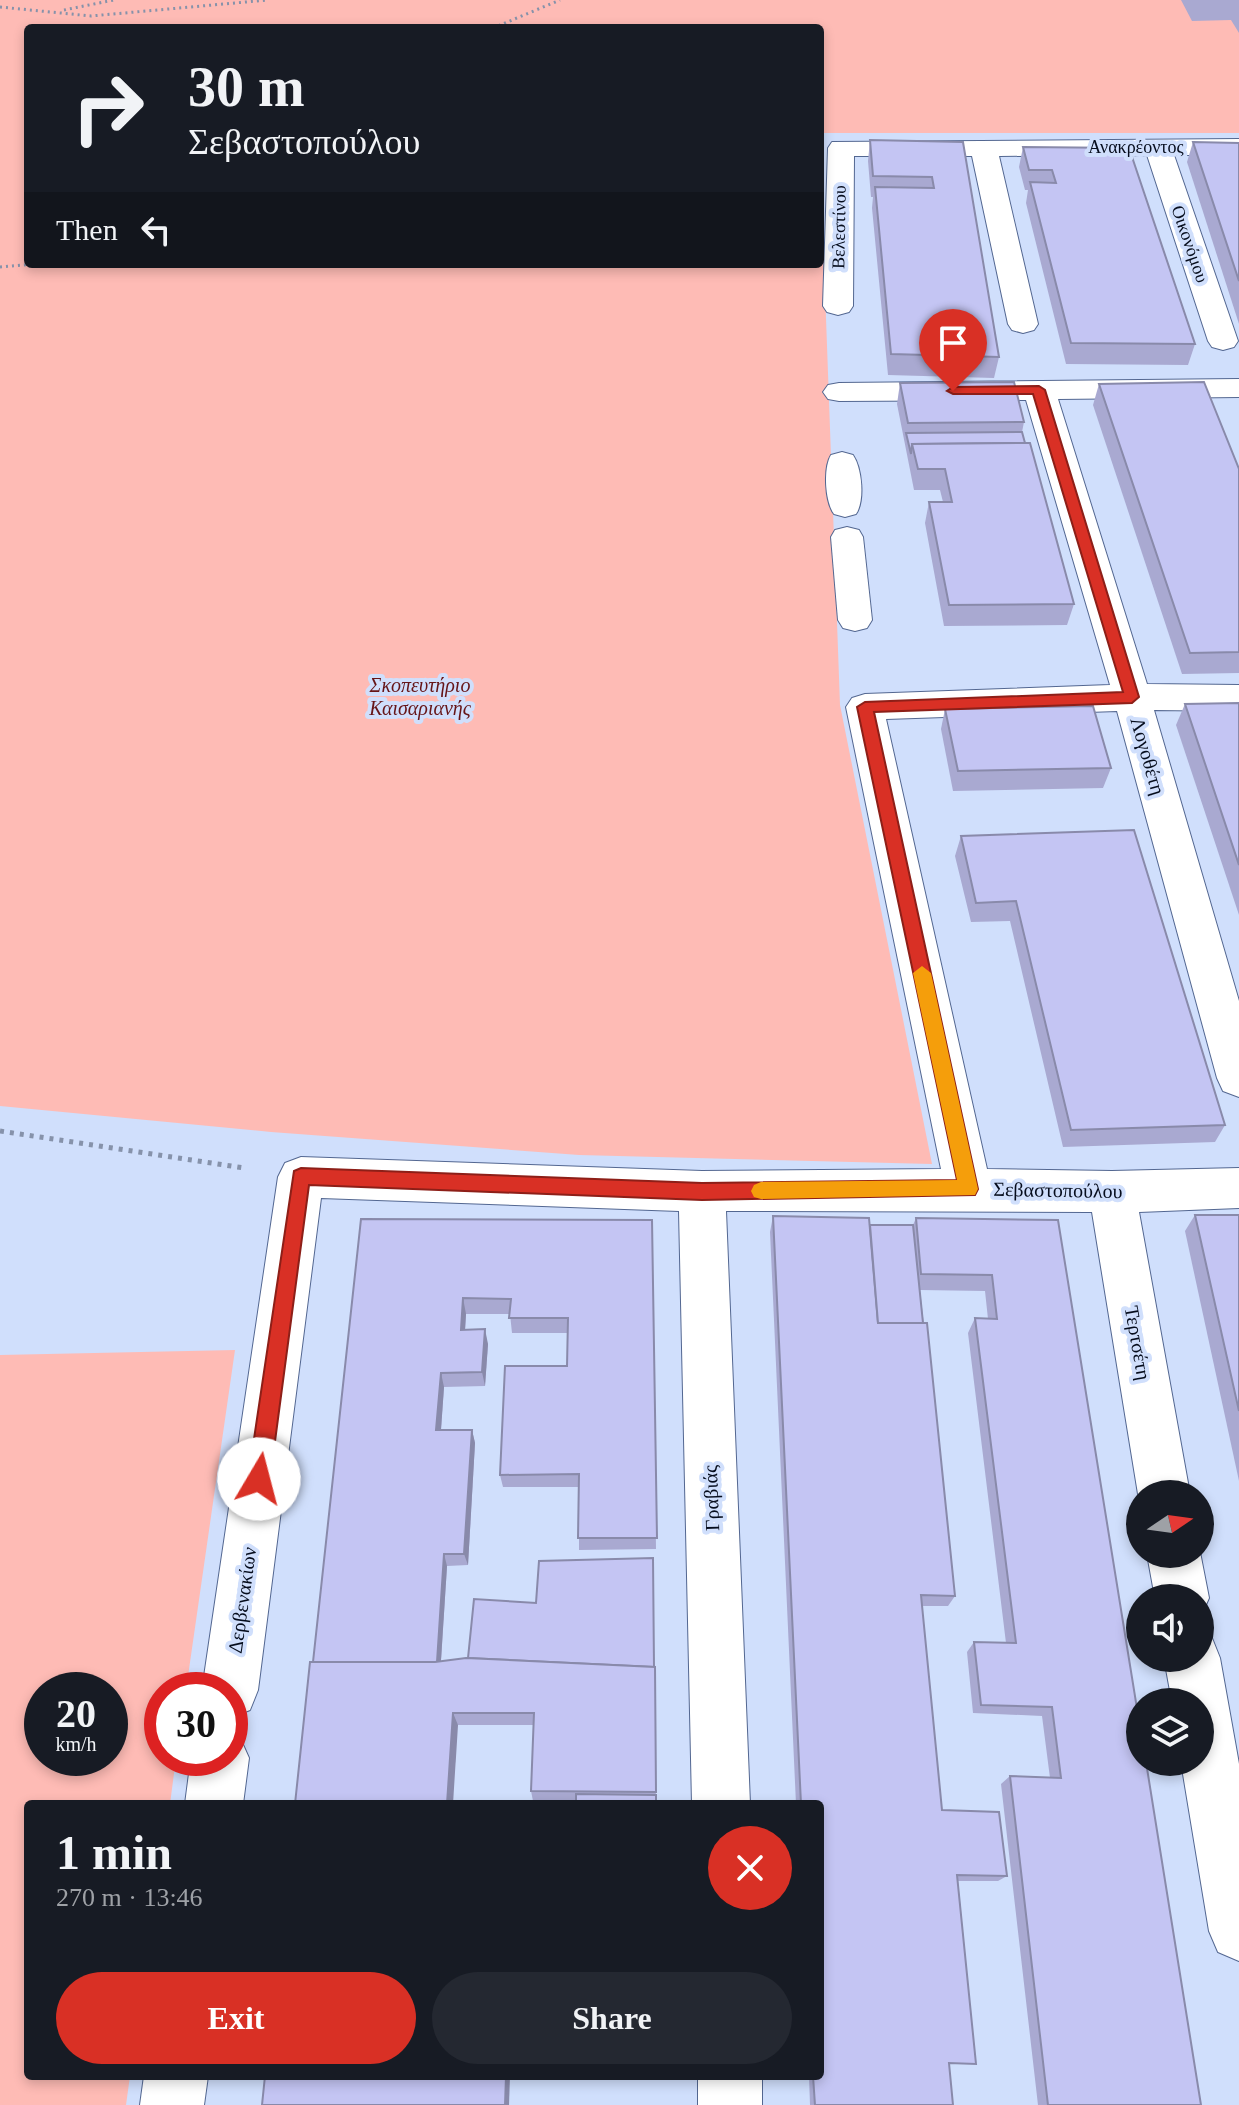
<!DOCTYPE html>
<meta charset="utf-8">
<style>
:root{--surface:#171b24;--page:#242831;--text:#f1f3f6;--muted:#9ea1a6;--accent:#d93025}
body{margin:0;font-family:Georgia,serif;background:var(--page);color:var(--text);height:100vh;display:flex;flex-direction:column;font-size:30px;white-space:nowrap}
*{box-sizing:border-box;margin:0}
p{font-size:26px;color:var(--muted)}
.icon{flex:none;width:44px;height:44px;fill:none;stroke:currentColor;stroke-width:2;stroke-linecap:round;stroke-linejoin:round}
.map{position:relative;flex:1;overflow:hidden}
.panel{position:absolute;left:24px;top:1800px;width:800px;height:280px;display:flex;flex-direction:column;background:var(--surface);border-radius:8px;box-shadow:0 4px 12px #0003}
.panel>*{flex:none}
.hud{position:absolute;left:24px;top:24px;width:800px;height:244px;border-radius:8px;box-shadow:0 4px 12px #0003;background:#171b24;color:var(--text);overflow:hidden}
.needle{width:52px;rotate:77deg}
.buttons{position:absolute;left:1126px;top:1480px;display:grid;gap:16px}
.buttons a{display:grid;place-items:center;width:88px;height:88px;border-radius:50%;background:var(--surface);box-shadow:0 4px 12px #0003;font-size:40px}
.speed{position:absolute;left:24px;top:1672px;display:flex;gap:16px;font-size:40px;font-weight:700;text-align:center}
.speed>*{display:grid;place-content:center;width:104px;height:104px;border-radius:50%;background:var(--surface);box-shadow:0 4px 12px #0003;line-height:1}
.speed small{font-size:20px;font-weight:400}
.speed .limit{border:12px solid #d22;background:#fff;color:#111}
.pin{position:absolute;display:grid;place-items:center;width:68px;height:68px;color:#fff;margin:-82px -34px;border-radius:50% 50% 50% 0;rotate:-45deg;box-shadow:0 0 8px #0007}
.pin .icon{rotate:45deg}
.me{position:absolute;width:88px;margin:-44px;rotate:8deg;stroke-linejoin:round;filter:drop-shadow(0 0 6px #0008)}
.turn{display:flex;align-items:center;gap:28px;height:168px;padding:0 32px;font-size:36px}
.turn .icon{width:104px;height:104px;stroke-width:2.5}
.turn b{display:block;font-size:56px;line-height:68px}
.then{display:flex;align-items:center;height:76px;padding:0 32px;background:#0003;gap:16px;font-size:30px}
.round{display:grid;place-items:center;flex:none;width:84px;height:84px;border-radius:42px;background:var(--page)}
.headline{display:flex;align-items:center;justify-content:space-between;height:136px;padding:0 32px}
h1{font-size:48px;font-weight:700;line-height:60px}
.action{display:flex;gap:16px;margin-top:auto;padding:16px 32px}
.action a{flex:1;height:92px;border-radius:48px;background:var(--accent);color:#fff;font-size:32px;font-weight:700;line-height:92px;text-align:center}
.action a+a{background:var(--page);color:var(--text)}
.map>svg:first-child{display:block}
.green{fill:#febbb5;fill-rule:evenodd}
.lines{fill:none;stroke-linecap:round;stroke-linejoin:round}
.pedestrian-casing{stroke:#536791;stroke-width:2}
.minor-casing{stroke:#536791;stroke-width:2}
.path-far1{stroke:#8692aa;stroke-width:3;stroke-dasharray:2 4;stroke-linecap:butt}
.path{stroke:#8692aa;stroke-width:5;stroke-dasharray:4 6;stroke-linecap:butt}
.pedestrian{fill:#fff;fill-rule:evenodd}
.minor{fill:#fff;fill-rule:evenodd}
.wall{fill:#a9a9d1}
.shaded-wall{fill:#898aaa}
.building{fill:#c4c5f3;stroke:#898aaa;stroke-width:2}
.route{fill:#d93025;stroke:#8d1f18;stroke-width:2}
.slow{fill:#f59e0b}
.labels{text-anchor:middle;stroke-width:8;stroke-linejoin:round;paint-order:stroke}
.far-street-label{font-size:18px;fill:#060d1d;stroke:#d0dffc}
.park-label{font-size:20px;font-style:italic;fill:#661518;stroke:#d0dffc}
.street-label{font-size:20px;fill:#060d1d;stroke:#d0dffc}
</style>
<div class="map">
<svg width="1239" height="2105" viewBox="0 0 1239 2105">
<rect width="100%" height="100%" fill="#d0dffc"/>
<g class="green">
<path d="M0 0H1239V133H820V28H28V264H820V152L840 705 932 1164 579 1155 271 1132 0 1106Z"/>
<path d="M235 1350 186 1690H162V1758H176L170 1804H28V2076H130L126 2105H0V1355ZM42 1690H110V1758H42Z"/>
</g>
<g class="lines">
<defs>
<g id="pedestrian">
<path d="M842 452 853 455C862 468 865 501 856 514L845 517 834 514C825 502 823 468 831 455Z"/>
<path d="M847 527 859 530 863 537 872 620 867 628 855 631 843 628 838 620 831 537 835 530Z"/>
</g>
<g id="minor">
<path d="M1239 139V155H1174L1238 341 1234 347 1223 350 1212 347 1208 341 1147 155 999 156 1038 324 1034 330 1023 333 1012 330 1008 324 972 156H854L853 306 849 312 838 315 827 312 823 306 828 148 832 142Z"/>
<path d="M1239 379V397L1058 399 1147 684 1239 685V711L1154 710 1239 1001V1097L1223 1091 1217 1078 1117 711 886 719 987 1169 1112 1171 1239 1168V1208L1139 1212 1190 1494H1140V1499L1138 1494 1092 1212 726 1211 750 1804H692L679 1211 321 1198 258 1690 250 1710 230 1718V1690H202L278 1177 285 1163 301 1157 702 1171 941 1169 846 707 852 698 865 694 1110 685 1026 400 839 401 828 399 823 392 828 385 839 383Z"/>
<path d="M1200 1552 1209 1598 1200 1618V1598H1155L1147 1554Z"/>
<path d="M1200 1634 1212 1638 1220 1658 1239 1764V1961L1218 1952 1209 1931 1181 1762H1200V1702H1172L1164 1658H1200Z"/>
<path d="M230 1733 240 1738 249 1758 243 1804H185L191 1758H230Z"/>
<path d="M144 2076H208L204 2105H140Z"/>
<rect x="698" y="2076" width="64" height="29"/>
</g>
</defs>
<use href="#pedestrian" class="pedestrian-casing"/>
<use href="#minor" class="minor-casing"/>
<g class="path-far1">
<path d="M0 7 91 16 268 0"/>
<path d="M64 10 114 0"/>
<path d="M493 28 560 0"/>
<path d="M581 264H600"/>
<path d="M0 267 34 264"/>
</g>
<path class="path" d="M0 1131 244 1168"/>
<use href="#pedestrian" class="pedestrian"/>
<use href="#minor" class="minor"/>
</g>
<g class="wall">
<path d="M1181 0H1239V33L1231 20 1192 21Z"/>
<path d="M870 140 963 142 999 357 994 378 888 375 872 208 873 197H871L868 161Z"/>
<path d="M1193 142 1239 143V324L1187 162Z"/>
<path d="M1023 147 1129 148 1195 344 1188 365 1066 364 1026 203 1028 190H1025L1019 167Z"/>
<path d="M900 383 1024 422 1022 432 1074 604 1067 625 944 626 925 523 929 502H943L940 490H914L897 404Z"/>
<path d="M1099 384 1239 469V673L1182 674 1093 405Z"/>
<path d="M1239 703V915L1176 725 1185 704Z"/>
<path d="M945 709 1111 768 1103 788 953 791 941 729Z"/>
<path d="M961 836 1225 1125 1215 1142 1063 1147 1010 921 971 922 955 856Z"/>
<path d="M1195 1215H1239V1481L1185 1231Z"/>
<path d="M773 1216 870 1225H913L916 1218 1058 1220 1201 2105H1038L1001 1784 1010 1776 1050 1778 1042 1716 973 1713 967 1652 974 1642 1006 1643 968 1333 975 1318 988 1319 985 1291 920 1290 955 1596 948 1606H922L942 1810 1007 1876 998 1881H958L976 2064H949L953 2105H810L809 2076H820V1804H796L770 1232Z"/>
<path d="M361 1219 652 1220 656 1549 579 1550V1487H503L500 1475 567 1366 568 1333H512L510 1314H466L465 1330 488 1344 485 1386 444 1387 441 1430H472L475 1443 468 1565 447 1566 441 1661 468 1658 536 1603 653 1558 656 1804 533 1801 531 1791 534 1725H458L313 1662Z"/>
</g>
<g class="shaded-wall">
<path d="M463 1298 466 1314 464 1345 461 1330Z"/>
<path d="M485 1329 488 1344 485 1386 482 1372Z"/>
<path d="M441 1373 444 1387 440 1443 436 1430Z"/>
<path d="M472 1430 475 1443 468 1565 464 1554Z"/>
<path d="M444 1554 447 1566 440 1675 436 1666Z"/>
<path d="M453 1713 458 1725 453 1804H447Z"/>
<path d="M506 2076H510L509 2105H505Z"/>
</g>
<g class="building">
<path d="M870 140 963 142 999 357 891 354 875 187 934 188 932 177 873 176Z"/>
<path d="M1193 142 1239 143V281Z"/>
<path d="M1023 147 1129 148 1195 344 1071 343 1030 182 1056 183 1052 170H1029Z"/>
<path d="M1014 382 1024 422 908 423 900 383Z"/>
<path d="M1204 382 1239 469V652L1190 653 1099 384Z"/>
<path d="M1022 432 1025 443 912 444 911 454 906 433Z"/>
<path d="M1030 443 1074 604 949 605 929 502H952L945 469H918L912 444Z"/>
<path d="M1239 703V865L1185 704Z"/>
<path d="M1093 706 1111 768 958 771 945 709Z"/>
<path d="M1134 830 1225 1125 1071 1130 1016 901 976 903 961 836Z"/>
<path d="M1195 1215H1239V1411Z"/>
<path d="M773 1216 869 1218 878 1323H927L955 1596 921 1595 942 1810 999 1812 1007 1876 957 1875 976 2064 949 2063 953 2105H815L813 2076H820V1804H801Z"/>
<path d="M916 1218 1058 1220 1140 1727V1762H1146L1201 2105H1048L1010 1776 1061 1778 1052 1707 981 1705 974 1642 1016 1643 975 1318 997 1319 992 1275 921 1274Z"/>
<path d="M361 1219 652 1220 657 1538H578L579 1474 500 1475 505 1366H567L568 1318H509L511 1299 463 1298 461 1330 485 1329 482 1372 441 1373 436 1430H472L464 1554H444L437 1662H313Z"/>
<path d="M870 1225H913L923 1323H878Z"/>
<path d="M653 1558 654 1667 468 1658 474 1599 536 1603 539 1561Z"/>
<path d="M466 1658 655 1667 656 1792 531 1791 534 1713H453L447 1804H295L310 1662H435Z"/>
<path d="M576 1794 656 1795V1804H576Z"/>
<path d="M265 2076H506L505 2105H262Z"/>
</g>
<path class="route" d="M1039 386 1045 390 1139 697 1132 703 874 712 978 1189 975 1195 702 1200 309 1185 270 1479 267 1486 259 1489 252 1486 248 1479 294 1171 301 1168 702 1183 957 1180 857 707 865 702 1123 692 1033 394H953L947 391 953 387Z"/>
<path class="slow" d="M922 966 931 973 978 1189 975 1195 761 1199 754 1197 751 1191 754 1185 761 1182 957 1180 913 973Z"/>
<g class="labels">
<g class="far-street-label">
<text x="1136" y="153">Ανακρέοντος</text>
<text transform="translate(839 227) rotate(-89)" y="6">Βελεστίνου</text>
<text transform="translate(1190 244) rotate(71)" y="6">Οικονόμου</text>
</g>
<g class="park-label">
<text x="420" y="692">Σκοπευτήριο<tspan x="420" dy="23">Καισαριανής</tspan></text>
</g>
<g class="street-label">
<text transform="translate(1148 756) rotate(74)" y="7">Λογοθέτη</text>
<text transform="translate(1058 1190) rotate(1)" y="7">Σεβαστοπούλου</text>
<text transform="translate(1138 1343) rotate(80)" y="7">Τερτσέτη</text>
<text transform="translate(711 1498) rotate(-92)" y="7">Γραβιάς</text>
<text transform="translate(242 1600) rotate(-82)" y="7">Δερβενακίων</text>
</g>
</g>
</svg>
<div class="buttons">
<a><svg class="needle" viewBox="-14 -14 28 28"><path d="M0-13l5 13h-10z" fill="#e53935"/><path d="M0 13l5-13h-10z" fill="#9ea1a6"/></svg></a>
<a><svg class="icon" aria-label="sound" viewBox="0 0 24 24"><path d="M4 9h4l5-4v14l-5-4H4zM17 9q2 3 0 6"/></svg></a>
<a><svg class="icon" aria-label="layers" viewBox="0 0 24 24"><path d="M12 4l9 5-9 5-9-5zM3 14l9 5 9-5"/></svg></a>
</div>
<div class="speed"><div>20<small>km/h</small></div><div class="limit">30</div></div>
<div class="pin" style="left:953px;top:391px;background:#d93025"><svg class="icon" aria-label="arrive" viewBox="0 0 24 24"><path d="M6 21V4h12l-3 4 3 4H6"/></svg></div>
<svg class="me" style="left:259px;top:1479px" viewBox="-20 -20 40 40"><circle r="19" fill="#fff"/><path d="M0-13L10 11 0 6-10 11z" fill="#d93025"/></svg>
<div class="hud">
<div class="turn"><svg class="icon" aria-label="right" viewBox="0 0 24 24"><path d="M7 20v-9h11M14 6l5 5-5 5"/></svg><div><b>30 m</b>Σεβαστοπούλου</div></div>
<div class="then">Then<svg class="icon" aria-label="left" viewBox="0 0 24 24"><path d="M17 20v-9H6M10 6l-5 5 5 5"/></svg></div>
</div>
<section class="panel">
<div class="headline"><div><h1>1 min</h1><p>270 m · 13:46</p></div><a class="round" style="background:#d93025;color:#fff"><svg class="icon" aria-label="close" viewBox="0 0 24 24"><path d="M6 6l12 12M18 6L6 18"/></svg></a></div>
<div class="action"><a>Exit</a><a>Share</a></div>
</section>
</div>
